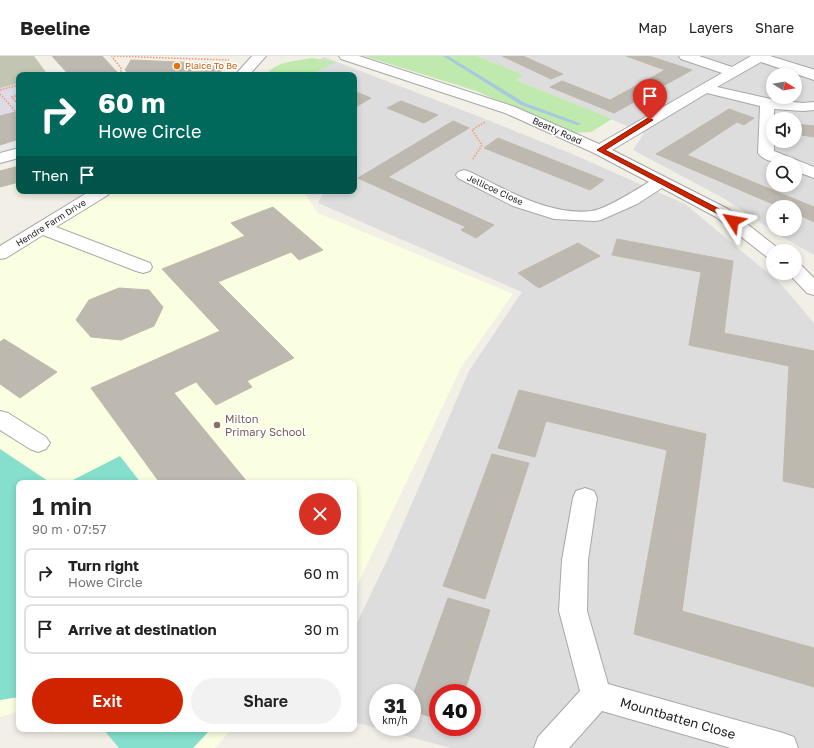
<!DOCTYPE html>
<meta charset="utf-8">
<style>
:root{--surface:#fff;--page:#f2f2f2;--text:#222;--muted:#767676;--line:#e0e0e0;--accent:#d02400}
body{margin:0;font-family:"Golos Text",sans-serif;background:var(--page);color:var(--text);height:100vh;display:flex;flex-direction:column;font-size:15px;white-space:nowrap}
*{box-sizing:border-box;margin:0}
p{font-size:13px;color:var(--muted)}
.icon{flex:none;width:22px;height:22px;fill:none;stroke:currentColor;stroke-width:2;stroke-linecap:round;stroke-linejoin:round}
.map{position:relative;flex:1;overflow:hidden}
.panel{position:absolute;left:16px;top:424px;width:341px;height:252px;display:flex;flex-direction:column;background:var(--surface);border-radius:8px;box-shadow:0 2px 6px #0003}
.panel>*{flex:none}
.hud{position:absolute;left:16px;top:16px;width:341px;height:122px;border-radius:8px;box-shadow:0 2px 6px #0003;background:#00695c;color:#fff;overflow:hidden}
.needle{width:26px;rotate:101deg}
.buttons{position:absolute;left:766px;top:12px;display:grid;gap:8px}
.buttons a{display:grid;place-items:center;width:36px;height:36px;border-radius:50%;background:var(--surface);box-shadow:0 2px 6px #0003;font-size:20px}
.speed{position:absolute;left:369px;top:628px;display:flex;gap:8px;font-size:20px;font-weight:700;text-align:center}
.speed>*{display:grid;place-content:center;width:52px;height:52px;border-radius:50%;background:var(--surface);box-shadow:0 2px 6px #0003;line-height:1}
.speed small{font-size:10px;font-weight:400}
.speed .limit{border:6px solid #d22;background:#fff;color:#111}
.pin{position:absolute;display:grid;place-items:center;width:34px;height:34px;color:#fff;margin:-41px -17px;border-radius:50% 50% 50% 0;rotate:-45deg;box-shadow:0 0 4px #0007}
.pin .icon{rotate:45deg}
.me{position:absolute;width:44px;margin:-22px;rotate:304deg;stroke-linejoin:round;filter:drop-shadow(0 0 3px #0008)}
.turn{display:flex;align-items:center;gap:14px;height:84px;padding:0 16px;font-size:18px}
.turn .icon{width:52px;height:52px;stroke-width:2.5}
.turn b{display:block;font-size:28px;line-height:34px}
.then{display:flex;align-items:center;height:38px;padding:0 16px;background:#0003;gap:8px;font-size:15px}
.round{display:grid;place-items:center;flex:none;width:42px;height:42px;border-radius:21px;background:var(--page)}
.overview{display:flex;align-items:center;justify-content:space-between;height:68px;padding:0 16px}
h1{font-size:24px;font-weight:600;line-height:30px}
.button{display:flex;gap:8px;margin-top:auto;padding:8px 16px}
.button a{flex:1;height:46px;border-radius:24px;background:var(--accent);color:#fff;font-size:16px;font-weight:600;line-height:46px;text-align:center}
.button a+a{background:var(--page);color:var(--text)}
ul{padding:0;list-style:none}
li{display:flex;align-items:center;gap:12px;height:50px;margin:0 8px 6px;padding:0 8px;border:2px solid var(--line);border-radius:8px}
li div{flex:1}
li b{display:block;font-size:15px}
li em{font-style:normal}
header{display:flex;align-items:center;gap:24px;box-sizing:border-box;height:56px;padding:0 20px;background:var(--surface);border-bottom:1px solid var(--line)}
header strong{font-size:19px}
nav{display:flex;gap:22px;margin-inline-start:auto;font-size:14px}
.map>svg:first-child{display:block}
.residential{fill:#dedddd;fill-rule:evenodd}
.education{fill:#faffe1}
.construction{fill:#c2c5b2}
.grass{fill:#c0eaad}
.pitch{fill:#85dfcc}
.parking{fill:#e8e8e8}
.plaza{fill:#dddbe6}
.lines{fill:none;stroke-linecap:round;stroke-linejoin:round}
.stream{fill:#a7c8de;fill-rule:evenodd}
.building{fill:#bdb8b0;stroke:#c2b8a9}
.minor-casing{stroke:#a7a7a7;stroke-width:2}
.path{stroke:#fa956e;stroke-width:1.5;stroke-dasharray:1.5 1.5;stroke-linecap:butt}
.minor{fill:#fff;fill-rule:evenodd}
.route{fill:#d02400;stroke:#871700}
.food-dot{fill:#e8710a;stroke:#fff;stroke-width:1.5}
.education-dot{fill:#8d6e63;stroke:#fff;stroke-width:1.5}
.labels{text-anchor:middle;stroke-width:3.5;stroke-linejoin:round;paint-order:stroke}
.far-food-label{font-size:9px;fill:#c56008;stroke:#fff;text-anchor:start}
.far-street-label{font-size:9px;fill:#202020;stroke:#fff}
.education-label{font-size:11px;fill:#785e54;stroke:#fff;text-anchor:start}
.near-street-label{font-size:13px;fill:#202020;stroke:#fff}
</style>
<header>
<strong>Beeline</strong>
<nav><a>Map</a><a>Layers</a><a>Share</a></nav>
</header>
<div class="map">
<svg width="814" height="692" viewBox="0 0 814 692">
<rect width="100%" height="100%" fill="#f1efe6"/>
<g class="residential">
<path d="M477 0H814V199L779 179 725 143 633 94 644 77 516 24 524 19ZM773 19H795V41H773ZM773 63H795V85H773ZM773 107H795V129H773ZM773 151H795V173H773Z"/>
<path d="M324 1 475 59 572 98 685 148 780 227 814 267V692H451L354 666V573L391 496 469 315 522 236 318 147 324 135H354V19H292ZM378 637H412V671H378ZM438 637H472V671H438Z"/>
</g>
<g class="education">
<path d="M102 135H303L318 157 513 238 462 310 354 536V427H19V655L0 661V198Z"/>
<path d="M103 673H232L215 692H119Z"/>
</g>
<path class="construction" d="M0 0H34L48 19H19V83L0 89Z"/>
<g class="grass">
<path d="M364 0H477L524 19 516 24 612 63 591 76 572 77 476 35Z"/>
<path d="M312 2 336 6 309 19H266C276 5 296 5 312 2Z"/>
</g>
<g class="pitch">
<path d="M0 393 51 427H19V641L0 644Z"/>
<path d="M120 400 141 427H67Z"/>
<path d="M103 673H211L193 692H119Z"/>
</g>
<path class="parking" d="M19 83V103L0 109V89Z"/>
<path class="plaza" d="M19 27V55L0 60V32Z"/>
<g class="lines">
<path class="stream" d="M443 0H448L525 47 582 68 577 69 521 49Z"/>
</g>
<g class="building">
<path d="M52 0H102L117 16 104 19H69Z"/>
<path d="M502 0H523L563 18 551 23Z"/>
<path d="M626 0H649L692 14 614 57 550 31 562 25 610 44 665 14Z"/>
<path d="M131 4 225 8 219 19H130L125 14Z"/>
<path d="M354 35 371 42 354 52Z"/>
<path d="M401 45 438 59 424 67 387 52Z"/>
<path d="M729 53 754 62 744 69 737 66 687 99 814 151V166L795 157V151H780L656 98Z"/>
<path d="M19 55V83L0 89V60Z"/>
<path d="M453 65 469 72 388 121 494 169 476 182 461 174 466 171 358 122Z"/>
<path d="M795 68 814 70V81L795 78Z"/>
<path d="M498 82 604 124 590 134 484 92Z"/>
<path d="M19 110V126L0 131V115Z"/>
<path d="M273 151 323 194 299 204 291 196 218 226 294 302 247 325 252 331 216 349 196 326 174 337 248 427H160L91 332 220 275 162 213 245 180 231 167Z"/>
<path d="M617 183 733 205 724 277 814 295V432L783 425 789 310 689 289 701 216 612 199Z"/>
<path d="M578 187 600 200 539 232 518 217Z"/>
<path d="M119 232 149 234 163 251 154 270 121 284 91 281 76 264 89 244Z"/>
<path d="M4 283 57 316 20 342 0 328V286Z"/>
<path d="M519 334 706 378 682 555 814 592V631L634 578 667 394 546 365 535 401 498 392Z"/>
<path d="M492 398 529 407 485 543 443 530Z"/>
<path d="M448 542 490 554 464 637H438V663L412 655V642Z"/>
</g>
<g class="lines">
<defs>
<g id="minor">
<path d="M252 0H266L249 19H235Z"/>
<path d="M339 0H359L515 51 599 88 722 17 681 3 679 0H699L732 11 751 0H770L812 13 814 14V24L761 6 717 31 775 44 803 47 814 46V54L803 55 774 53V95L814 111V122L795 115V107C783 107 766 108 758 97L760 50 707 37 612 94 728 153 779 193 781 195H773V202L767 201 716 161 662 132 637 148 601 164 595 165 554 163 513 150 458 122 456 119 458 116 464 114 470 116C507 134 549 160 592 155 606 153 636 134 649 126L594 97 505 57 341 3Z"/>
<path d="M19 92V102L0 107V97Z"/>
<path d="M90 135H110L108 139 56 171 150 207 152 211 150 215 143 217 136 215 43 179 6 202 0 203V190Z"/>
<path d="M795 208 802 210 814 222V239L807 237 788 217H795Z"/>
<path d="M0 355 8 357 46 381 50 387 46 393 38 396 30 393 0 374Z"/>
<path d="M585 432 594 435 597 442 588 504 587 555 608 628 783 677 794 681 798 692H731L602 655 569 692H534L538 681 580 635 559 555 562 504 573 442 576 435Z"/>
</g>
</defs>
<use href="#minor" class="minor-casing"/>
<g class="path">
<path d="M111 0 229 4"/>
<path d="M113 2 121 12V19"/>
<path d="M0 34 19 29"/>
<path d="M0 38 15 55 19 54"/>
<path d="M19 39 12 41 19 49"/>
<path d="M473 103 482 89 472 74 485 66"/>
</g>
<use href="#minor" class="minor"/>
</g>
<path class="route" d="M648 62 653 64 605 94 725 156 735 163V167H730L720 159 597 94Z"/>
<circle class="food-dot" cx="177" cy="10" r="4"/>
<circle class="education-dot" cx="217" cy="369" r="4"/>
<g class="labels">
<g class="far-food-label">
<text x="185" y="13">Plaice To Be</text>
</g>
<g class="far-street-label">
<text transform="translate(557 75) rotate(24)" y="3">Beatty Road</text>
<text transform="translate(495 134) rotate(25)" y="3">Jellicoe Close</text>
<text transform="translate(51 167) rotate(-32)" y="3">Hendre Farm Drive</text>
</g>
<g class="education-label">
<text x="225" y="367">Milton<tspan x="225" dy="13">Primary School</tspan></text>
</g>
<g class="near-street-label">
<text transform="translate(678 662) rotate(16)" y="5">Mountbatten Close</text>
</g>
</g>
</svg>
<div class="buttons">
<a><svg class="needle" viewBox="-14 -14 28 28"><path d="M0-13l5 13h-10z" fill="#e53935"/><path d="M0 13l5-13h-10z" fill="#767676"/></svg></a>
<a><svg class="icon" aria-label="sound" viewBox="0 0 24 24"><path d="M4 9h4l5-4v14l-5-4H4zM17 9q2 3 0 6"/></svg></a>
<a><svg class="icon" aria-label="search" viewBox="0 0 24 24"><circle cx="10" cy="10" r="6"/><path d="M15 15l6 6"/></svg></a>
<a>+</a>
<a>−</a>
</div>
<div class="speed"><div>31<small>km/h</small></div><div class="limit">40</div></div>
<div class="pin" style="left:650px;top:64px;background:#d93025"><svg class="icon" aria-label="arrive" viewBox="0 0 24 24"><path d="M6 21V4h12l-3 4 3 4H6"/></svg></div>
<svg class="me" style="left:733px;top:165px" viewBox="-20 -20 40 40"><path d="M0-17L14 15 0 8-14 15z" fill="#d02400" stroke="#fff" stroke-width="4"/></svg>
<div class="hud">
<div class="turn"><svg class="icon" aria-label="right" viewBox="0 0 24 24"><path d="M7 20v-9h11M14 6l5 5-5 5"/></svg><div><b>60 m</b>Howe Circle</div></div>
<div class="then">Then<svg class="icon" aria-label="arrive" viewBox="0 0 24 24"><path d="M6 21V4h12l-3 4 3 4H6"/></svg></div>
</div>
<section class="panel">
<div class="overview"><div><h1>1 min</h1><p>90 m · 07:57</p></div><a class="round" style="background:#d93025;color:#fff"><svg class="icon" aria-label="close" viewBox="0 0 24 24"><path d="M6 6l12 12M18 6L6 18"/></svg></a></div>
<ul>
<li><svg class="icon" aria-label="right" viewBox="0 0 24 24"><path d="M7 20v-9h11M14 6l5 5-5 5"/></svg><div><b>Turn right</b><p>Howe Circle</p></div><em>60 m</em></li>
<li><svg class="icon" aria-label="arrive" viewBox="0 0 24 24"><path d="M6 21V4h12l-3 4 3 4H6"/></svg><div><b>Arrive at destination</b></div><em>30 m</em></li>
</ul>
<div class="button"><a>Exit</a><a>Share</a></div>
</section>
</div>
